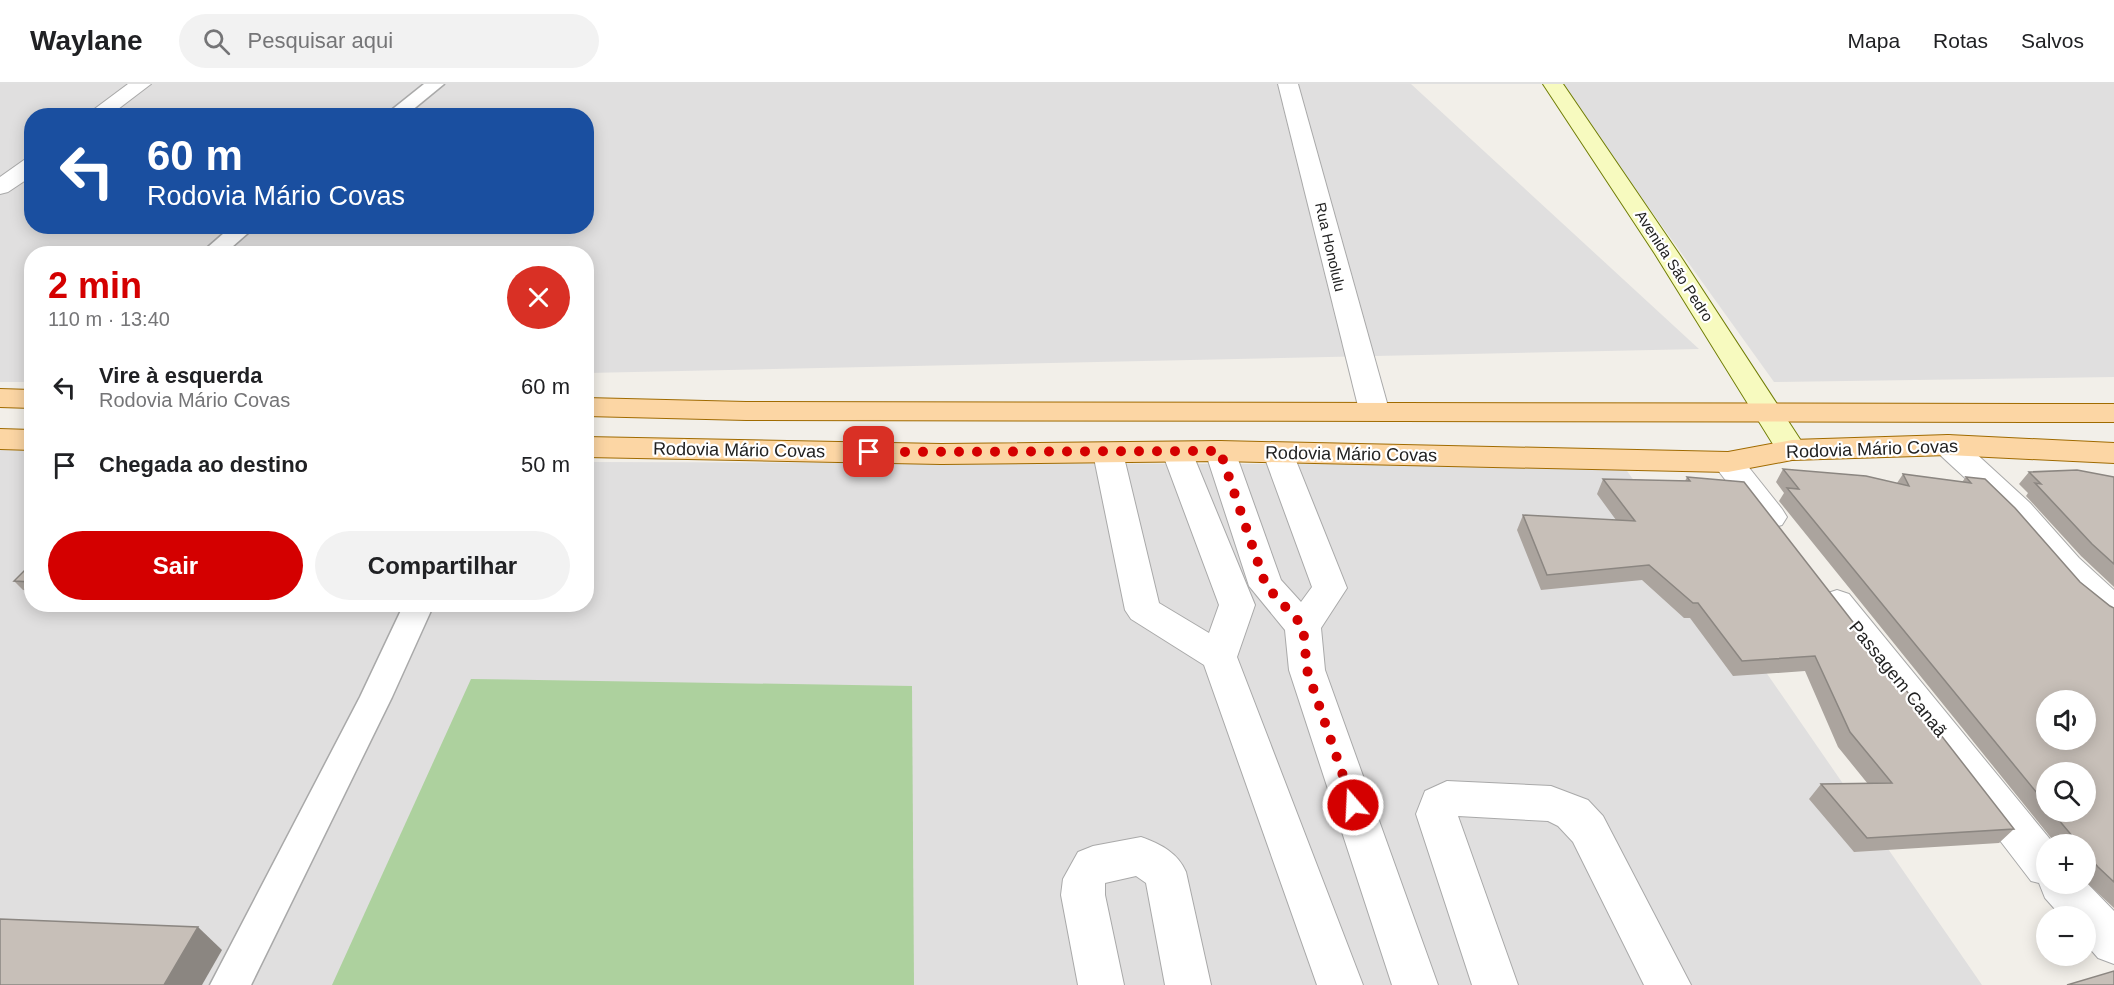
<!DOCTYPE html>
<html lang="pt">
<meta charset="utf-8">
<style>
:root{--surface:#fff;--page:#f2f2f2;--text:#202124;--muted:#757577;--line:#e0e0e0;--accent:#d40000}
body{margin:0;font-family:Helvetica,sans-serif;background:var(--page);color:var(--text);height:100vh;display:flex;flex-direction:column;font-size:22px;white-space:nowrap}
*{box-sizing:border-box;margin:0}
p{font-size:20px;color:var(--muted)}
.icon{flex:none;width:33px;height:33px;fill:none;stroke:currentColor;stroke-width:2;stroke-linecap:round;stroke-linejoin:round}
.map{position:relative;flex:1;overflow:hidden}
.drawer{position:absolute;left:24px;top:162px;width:570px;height:366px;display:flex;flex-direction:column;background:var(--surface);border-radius:24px;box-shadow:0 3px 15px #0003}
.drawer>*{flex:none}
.guide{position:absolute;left:24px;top:24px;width:570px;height:126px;border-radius:24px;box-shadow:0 3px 15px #0003;background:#1a4fa0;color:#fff;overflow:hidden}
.buttons{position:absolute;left:2036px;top:606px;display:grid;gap:12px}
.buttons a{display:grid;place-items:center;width:60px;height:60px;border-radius:50%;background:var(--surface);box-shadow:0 3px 15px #0003;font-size:30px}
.pin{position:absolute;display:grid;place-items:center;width:51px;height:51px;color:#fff;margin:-26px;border-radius:12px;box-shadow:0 3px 9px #0006}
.me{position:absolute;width:66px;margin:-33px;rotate:341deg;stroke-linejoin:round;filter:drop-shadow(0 0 4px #0008)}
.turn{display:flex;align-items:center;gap:21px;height:126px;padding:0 24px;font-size:27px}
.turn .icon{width:78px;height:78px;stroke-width:2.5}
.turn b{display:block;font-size:42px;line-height:51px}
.round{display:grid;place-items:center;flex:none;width:63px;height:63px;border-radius:32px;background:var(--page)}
.overview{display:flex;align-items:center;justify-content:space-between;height:102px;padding:0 24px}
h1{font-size:36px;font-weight:700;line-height:45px;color:var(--accent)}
.primary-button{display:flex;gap:12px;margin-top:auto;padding:12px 24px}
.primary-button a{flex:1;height:69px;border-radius:36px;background:var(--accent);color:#fff;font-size:24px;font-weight:700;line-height:69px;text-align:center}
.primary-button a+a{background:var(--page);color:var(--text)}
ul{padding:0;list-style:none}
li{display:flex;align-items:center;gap:18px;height:78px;padding:0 24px}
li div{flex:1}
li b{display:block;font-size:22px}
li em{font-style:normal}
header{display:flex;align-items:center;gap:36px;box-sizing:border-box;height:84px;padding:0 30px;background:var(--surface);border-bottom:2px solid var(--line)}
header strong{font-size:28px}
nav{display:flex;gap:33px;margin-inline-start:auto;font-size:21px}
.search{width:420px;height:54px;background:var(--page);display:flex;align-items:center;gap:15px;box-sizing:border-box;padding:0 21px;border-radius:33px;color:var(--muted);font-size:22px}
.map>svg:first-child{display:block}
.residential{fill:#e0dfdf;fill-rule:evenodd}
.forest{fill:#add19e}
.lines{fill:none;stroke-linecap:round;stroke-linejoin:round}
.lane-casing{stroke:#a9a9a9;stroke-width:3}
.street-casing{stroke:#a9a9a9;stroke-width:2}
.secondary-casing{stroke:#707d05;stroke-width:2}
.primary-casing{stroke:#a06b00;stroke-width:2}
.lane{fill:#fff;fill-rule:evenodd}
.street{fill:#fff;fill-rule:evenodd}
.secondary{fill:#f7fabf;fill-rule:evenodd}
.primary{fill:#fcd6a4;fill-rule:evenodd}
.wall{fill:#aba49e;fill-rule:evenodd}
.shaded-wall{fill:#8b8681}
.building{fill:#c7bfb8;stroke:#8b8681;stroke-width:1.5;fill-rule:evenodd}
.route{stroke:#d40000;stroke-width:10;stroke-dasharray:0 18}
.labels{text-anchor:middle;stroke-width:4.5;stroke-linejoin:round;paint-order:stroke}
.far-street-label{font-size:15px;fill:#222;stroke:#fff}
.street-label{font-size:18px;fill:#222;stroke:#fff}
</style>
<header>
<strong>Waylane</strong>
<div class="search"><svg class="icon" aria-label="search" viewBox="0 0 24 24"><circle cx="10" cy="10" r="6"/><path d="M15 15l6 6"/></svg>Pesquisar aqui</div>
<nav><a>Mapa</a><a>Rotas</a><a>Salvos</a></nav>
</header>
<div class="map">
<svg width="2114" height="901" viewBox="0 0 2114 901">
<rect width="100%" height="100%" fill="#f2efe9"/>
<g class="residential">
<path d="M0 0H1411L1699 265 587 289 586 170H32L31 298H0ZM32 32H586V142H32Z"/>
<path d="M1560 0H2114V293L1774 298Z"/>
<path d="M0 366 31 367 32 520H586L587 378 1623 381 1982 901H0Z"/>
</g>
<path class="forest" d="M471 595 912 602 914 901H332Z"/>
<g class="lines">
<defs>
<g id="lane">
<path d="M424 0H444L405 32H384Z"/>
<path d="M232 142H256L224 170H200Z"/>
<path d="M404 520H434L392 613 251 901H210L360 613Z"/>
</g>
<g id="street">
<path d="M128 0H151L109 32H85Z"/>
<path d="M1278 0H1298L1389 326 1384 332 1374 335 1364 332 1359 326Z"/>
<path d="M32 74V92L8 108 0 110V93L24 76Z"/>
<path d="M1948 351 1959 354 2030 419 2079 474 2114 506V540C2076 528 2035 464 2007 435 1985 411 1960 390 1937 368L1933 361 1937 354Z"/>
<path d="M1220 357 1231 360 1235 367 1281 496 1301 518 1312 503 1263 369 1267 362 1278 359 1289 362 1293 369 1347 504 1321 544 1325 586 1438 901H1392L1289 586 1285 546 1249 502 1205 367 1209 360Z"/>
<path d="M1177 358 1188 361 1192 368 1255 521 1237 573 1363 901H1317L1204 581 1131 535 1125 526 1093 369 1097 362 1108 359 1119 362 1123 369 1159 519 1209 549 1219 521 1162 368 1166 361Z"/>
<path d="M1728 368 1739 371 1782 425 1787 433 1782 441 1771 444 1760 441 1717 385 1713 378 1717 371Z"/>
<path d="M1837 506 1849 510 2054 760H2046V800H2085V797L2114 827V880L2098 874 2085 859V832H2061L2045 814 2039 799 2031 797 1825 528 1820 519 1825 510Z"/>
<path d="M1447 697 1551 702 1588 716 1603 732 1691 901H1644L1573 758 1558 742 1548 737 1458 732 1518 901H1472L1416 730 1425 707Z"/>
<path d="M1141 753C1161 760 1178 769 1186 788L1211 901H1165L1146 799 1136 792 1105 799V811L1124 901H1078L1061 811 1063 795 1078 768 1093 762Z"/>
</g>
<path id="secondary" d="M1543 0H1563L1679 170 1807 366 1803 373 1792 376 1781 373 1655 170Z"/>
<g id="primary">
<path d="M0 305 32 306V324L0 323Z"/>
<path d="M586 314 746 318 2114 320V338L746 336 586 332Z"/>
<path d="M0 345 32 346V366L0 365Z"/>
<path d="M1948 351 2114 359V379L1948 371 1792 376 1728 388 1220 377 941 380 586 373V353L941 360 1220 357 1728 368 1792 356Z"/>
</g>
</defs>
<use href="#lane" class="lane-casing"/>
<use href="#street" class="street-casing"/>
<use href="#secondary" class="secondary-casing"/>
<use href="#primary" class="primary-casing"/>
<use href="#lane" class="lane"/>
<use href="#street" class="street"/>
<use href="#secondary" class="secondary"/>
<use href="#primary" class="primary"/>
</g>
<g class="wall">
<path d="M1783 385 1897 399 1903 390 1962 398 1966 393 2080 498 2110 522 2114 524V824L2085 797V760H2056L1779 417 1784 409 1776 398ZM2046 688 2085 728H2046Z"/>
<path d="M2029 388 2114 393V503L2081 472 2026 412 2028 409 2019 400Z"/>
<path d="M1687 393 2014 745 1999 759 1854 768 1809 715 1821 700H1868L1838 663 1805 587 1733 592 1690 534H1684L1642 496 1541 506 1517 446 1523 431 1616 436 1597 410 1603 395 1685 397Z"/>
<path d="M32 479V507L23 506 14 497Z"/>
</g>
<path class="shaded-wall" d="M198 843 222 866 202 901H164Z"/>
<g class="building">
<path d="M1783 385 1866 392 1909 402 1903 390 1971 399 1966 393 1985 395 2015 424 2080 498 2110 522 2114 524V798L2098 783 2085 768V760H2079L2052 728H2085V688H2046V720L1787 404 1799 405ZM2046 616H2085V656H2046Z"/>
<path d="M2077 386 2114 393V480L2092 460 2035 399 2041 400 2029 388Z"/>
<path d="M1687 393 1744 398 2014 745 1867 754 1821 700 1892 699 1850 648 1815 572 1742 577 1698 519H1693L1649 481 1547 491 1523 431 1635 437 1603 395 1690 397Z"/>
<path d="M32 479V498L14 497Z"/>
<path d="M0 835 198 843 164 901H0Z"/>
<path d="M2114 887V901H2067Z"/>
</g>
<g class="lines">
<path class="route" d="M869 368 1220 367 1266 502 1303 542 1307 586 1353 721"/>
</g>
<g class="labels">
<g class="far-street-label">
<text transform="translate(1330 163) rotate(77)" y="5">Rua Honolulu</text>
<text transform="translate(1674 182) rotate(57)" y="5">Avenida São Pedro</text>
</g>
<g class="street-label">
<text transform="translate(1872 365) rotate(-2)" y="6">Rodovia Mário Covas</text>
<text transform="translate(739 366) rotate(1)" y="6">Rodovia Mário Covas</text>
<text transform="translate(1351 370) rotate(1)" y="6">Rodovia Mário Covas</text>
<text transform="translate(1898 595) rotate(51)" y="6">Passagem Canaã</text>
</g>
</g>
</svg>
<div class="buttons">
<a><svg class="icon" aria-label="sound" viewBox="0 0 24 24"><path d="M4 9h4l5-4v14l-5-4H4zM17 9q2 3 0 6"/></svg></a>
<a><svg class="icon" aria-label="search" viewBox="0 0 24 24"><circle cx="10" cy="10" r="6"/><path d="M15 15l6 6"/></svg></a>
<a>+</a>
<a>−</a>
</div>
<div class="pin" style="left:869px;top:368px;background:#d93025"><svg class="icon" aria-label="arrive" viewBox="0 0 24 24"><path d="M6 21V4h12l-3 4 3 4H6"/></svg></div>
<svg class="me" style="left:1353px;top:721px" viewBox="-20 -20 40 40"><circle r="17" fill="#d40000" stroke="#fff" stroke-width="3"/><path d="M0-11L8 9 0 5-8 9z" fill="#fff"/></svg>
<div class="guide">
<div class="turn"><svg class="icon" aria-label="left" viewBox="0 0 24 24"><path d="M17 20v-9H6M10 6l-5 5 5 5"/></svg><div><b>60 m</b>Rodovia Mário Covas</div></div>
</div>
<section class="drawer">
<div class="overview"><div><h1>2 min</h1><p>110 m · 13:40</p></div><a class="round" style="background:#d93025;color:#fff"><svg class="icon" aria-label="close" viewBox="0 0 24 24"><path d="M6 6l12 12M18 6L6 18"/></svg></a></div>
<ul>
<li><svg class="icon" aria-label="left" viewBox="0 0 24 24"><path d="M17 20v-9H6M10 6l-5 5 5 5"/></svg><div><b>Vire à esquerda</b><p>Rodovia Mário Covas</p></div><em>60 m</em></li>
<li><svg class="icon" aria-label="arrive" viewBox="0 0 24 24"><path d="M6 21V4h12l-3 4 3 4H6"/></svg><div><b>Chegada ao destino</b></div><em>50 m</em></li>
</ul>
<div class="primary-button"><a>Sair</a><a>Compartilhar</a></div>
</section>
</div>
